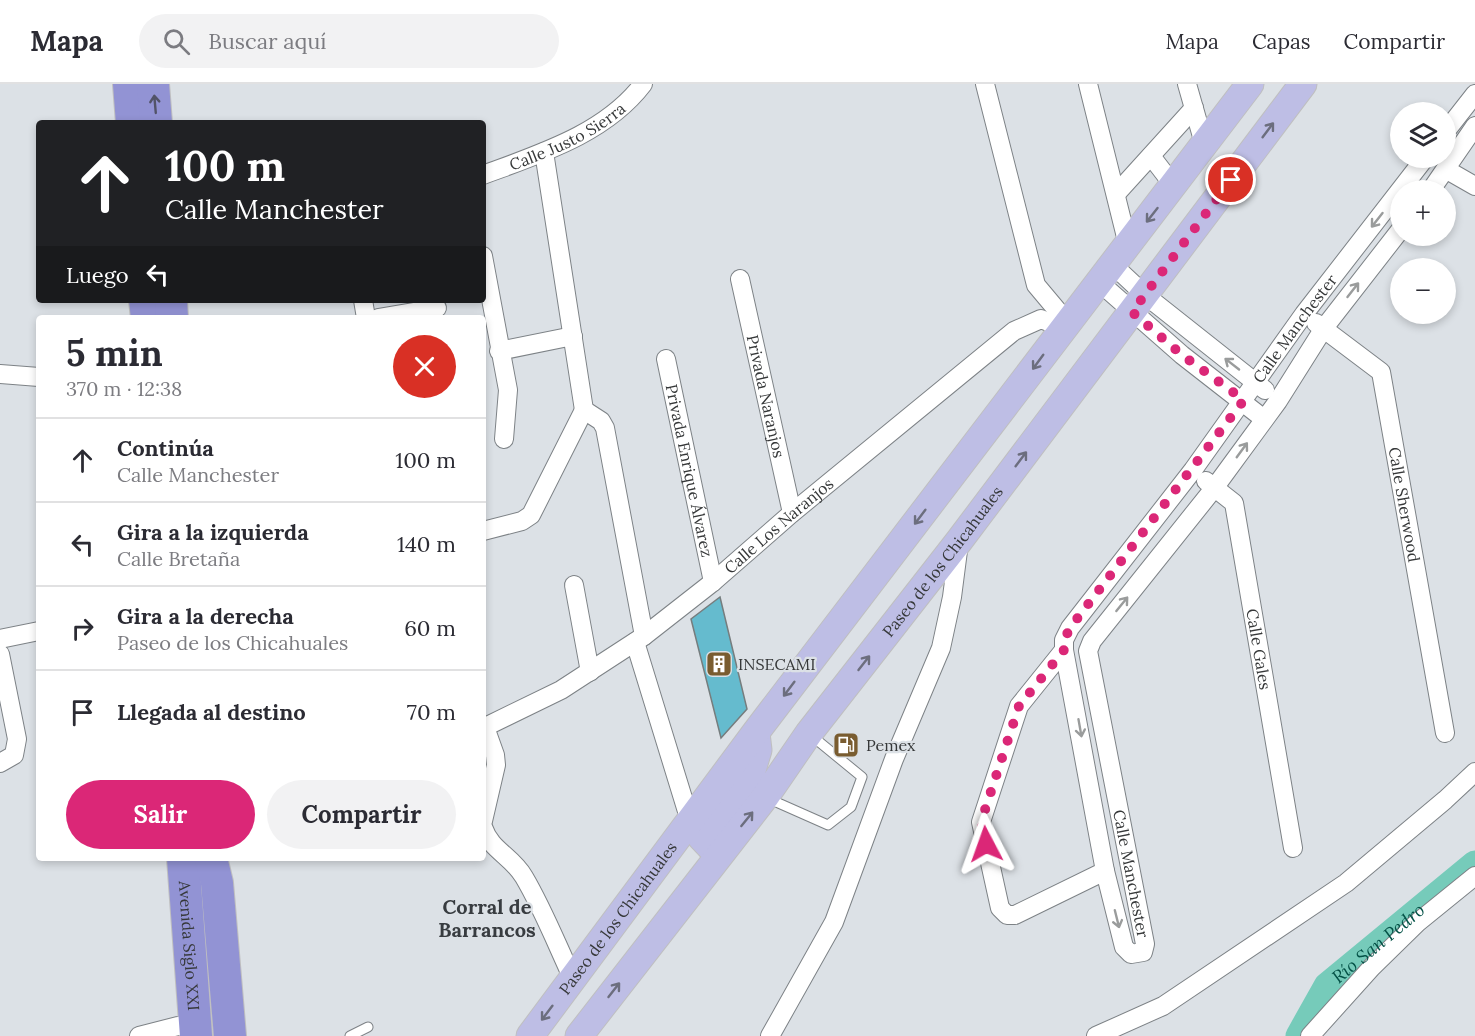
<!DOCTYPE html>
<html lang="es">
<meta charset="utf-8">
<style>
:root{--surface:#fff;--page:#f2f2f3;--text:#2b2b33;--muted:#7c7c81;--line:#e1e1e2;--accent:#db2777}
body{margin:0;font-family:Lora,serif;background:var(--page);color:var(--text);height:100vh;display:flex;flex-direction:column;font-size:22px;white-space:nowrap}
*{box-sizing:border-box;margin:0}
p{font-size:20px;color:var(--muted)}
.icon{flex:none;width:33px;height:33px;fill:none;stroke:currentColor;stroke-width:2;stroke-linecap:round;stroke-linejoin:round}
.map{position:relative;flex:1;overflow:hidden}
.drawer{position:absolute;left:36px;top:231px;width:450px;height:546px;display:flex;flex-direction:column;background:var(--surface);border-radius:6px;box-shadow:0 3px 9px #0003}
.drawer>*{flex:none}
.guide{position:absolute;left:36px;top:36px;width:450px;height:183px;border-radius:6px;box-shadow:0 3px 9px #0003;background:#202124;color:#fff;overflow:hidden}
.fabs{position:absolute;left:1390px;top:18px;display:grid;gap:12px}
.fabs a{display:grid;place-items:center;width:66px;height:66px;border-radius:50%;background:var(--surface);box-shadow:0 3px 9px #0003;font-size:30px}
.pin{position:absolute;display:grid;place-items:center;width:51px;height:51px;color:#fff;margin:-26px;border:3px solid #fff;border-radius:50%;box-shadow:0 2px 6px #0007}
.me{position:absolute;width:66px;margin:-33px;rotate:356deg;stroke-linejoin:round;filter:drop-shadow(0 0 4px #0008)}
.turn{display:flex;align-items:center;gap:21px;height:126px;padding:0 30px;font-size:27px}
.turn .icon{width:78px;height:78px;stroke-width:2.5}
.turn b{display:block;font-size:42px;line-height:51px}
.then{display:flex;align-items:center;height:57px;padding:0 30px;background:#0003;gap:12px;font-size:22px}
.round{display:grid;place-items:center;flex:none;width:63px;height:63px;border-radius:32px;background:var(--page)}
.headline{display:flex;align-items:center;justify-content:space-between;height:102px;padding:0 30px}
h1{font-size:36px;font-weight:700;line-height:45px}
.primary-button{display:flex;gap:12px;margin-top:auto;padding:12px 30px}
.primary-button a{flex:1;height:69px;border-radius:36px;background:var(--accent);color:#fff;font-size:24px;font-weight:700;line-height:69px;text-align:center}
.primary-button a+a{background:var(--page);color:var(--text)}
ul{padding:0;list-style:none}
li{display:flex;align-items:center;gap:18px;height:84px;padding:0 30px;border-top:2px solid var(--line)}
li div{flex:1}
li b{display:block;font-size:22px}
li em{font-style:normal}
header{display:flex;align-items:center;gap:36px;box-sizing:border-box;height:84px;padding:0 30px;background:var(--surface);border-bottom:2px solid var(--line)}
header strong{font-size:28px}
nav{display:flex;gap:33px;margin-inline-start:auto;font-size:21px}
.search{width:420px;height:54px;background:var(--page);display:flex;align-items:center;gap:15px;box-sizing:border-box;padding:0 21px;border-radius:33px;color:var(--muted);font-size:22px}
.map>svg:first-child{display:block}
.lines{fill:none;stroke-linecap:round;stroke-linejoin:round}
.river{stroke:#76cbba;stroke-width:27}
.building{fill:#65bbce;stroke:#767d7e;stroke-width:1.5}
.lane-casing{stroke:#7d8286;stroke-width:11}
.street-casing{stroke:#7d8286;stroke-width:20}
.primary-casing{stroke:#bfbfc0;stroke-width:29}
.highway-casing{stroke:#bfbfc0;stroke-width:34}
.lane{stroke:#fff;stroke-width:9}
.street{stroke:#fff;stroke-width:18}
.primary{stroke:#bebee5;stroke-width:27}
.highway{stroke:#9293d4;stroke-width:32}
.oneway{stroke:#525368}
.oneway2{stroke:#6c6e7e}
.oneway3{stroke:#9a9c9c}
.route{stroke:#db2777;stroke-width:10;stroke-dasharray:0 18}
.labels{text-anchor:middle;stroke-width:4.5;stroke-linejoin:round;paint-order:stroke}
.street-label{font-size:16px;fill:#363839;stroke:#dce1e6}
.poi-label{font-size:16px;fill:#363839;stroke:#dce1e6;text-anchor:start}
.water-label{font-size:18px;font-style:italic;fill:#045247;stroke:#dce1e6}
.quarter-label{font-size:20px;font-weight:bold;fill:#383c40;stroke:#dce1e6}
</style>
<header>
<strong>Mapa</strong>
<div class="search"><svg class="icon" aria-label="search" viewBox="0 0 24 24"><circle cx="10" cy="10" r="6"/><path d="M15 15l6 6"/></svg>Buscar aquí</div>
<nav><a>Mapa</a><a>Capas</a><a>Compartir</a></nav>
</header>
<div class="map">
<svg width="1475" height="952" viewBox="0 0 1475 952">
<rect width="100%" height="100%" fill="#dce1e6"/>
<g class="lines">
<path class="river" id="s1" d="M1299 952 1327 902 1475 780"/>
</g>
<path class="building" d="M720 513 747 625 721 654 691 535Z"/>
<g class="lines">
<defs>
<g id="lane">
<path d="M767 714 828 741 851 723 862 693 812 652"/>
<path d="M350 952 368 943"/>
</g>
<g id="street">
<path d="M985 0 1036 201 1067 238"/>
<path d="M1088 0 1128 161"/>
<path d="M1187 0 1205 63"/>
<path d="M1446 47 1475 10"/>
<path d="M544 68 584 326"/>
<path d="M1151 72 1174 102"/>
<path d="M1447 86 1475 102"/>
<path id="s2" d="M483 91C539 70 605 50 643 0"/>
<path d="M1431 106 1475 42"/>
<path d="M1116 110 1194 24"/>
<path id="s3" d="M1401 145 1324 244 1278 317 1215 403 1092 557 1088 567 1145 860 1143 868 1131 870 1124 863 1105 787 1064 566V556L1070 544 1193 386 1304 230 1425 74"/>
<path d="M483 172 508 306 504 355"/>
<path d="M1113 181 1145 211 1265 306"/>
<path id="s4" d="M740 195 792 429"/>
<path d="M1099 198 1182 271 1264 335"/>
<path d="M363 216 366 234"/>
<path d="M378 234 437 224"/>
<path id="s5" d="M1316 239 1381 288 1445 649"/>
<path d="M499 267 573 252"/>
<path id="s6" d="M666 275 713 498"/>
<path d="M0 290 39 293"/>
<path d="M584 326 601 337 605 344 644 552"/>
<path id="s7" d="M1206 397 1234 419 1293 764"/>
<path d="M483 447 522 437 531 431 584 326"/>
<path d="M574 501 590 588"/>
<path d="M0 555 39 547"/>
<path d="M635 558 690 737"/>
<path d="M1064 566 1019 622 981 738 1000 824 1007 831H1015L1105 787"/>
<path d="M0 570 17 655 14 671 0 679"/>
<path id="s8" d="M483 644 561 606 644 552 713 498 792 429 1014 247 1041 235 1063 244"/>
<path d="M483 737 496 681 495 671 485 643"/>
<path d="M483 743C491 767 511 771 524 793 543 825 557 861 573 895"/>
<path d="M139 952 178 942"/>
<path d="M770 952 834 838 894 675 941 564 952 513 959 459"/>
<path d="M1096 952 1163 922 1346 799 1445 716 1475 688"/>
<path d="M1310 952 1372 883 1417 839 1475 792"/>
</g>
<g id="primary">
<path d="M718 771 701 753 752 686 758 666 756 649"/>
<path id="s9" d="M530 952 756 648 1250 0"/>
<path id="s10" d="M579 952 765 713 809 649 959 457 1303 0"/>
</g>
<g id="highway">
<path d="M129 0 132 39"/>
<path d="M153 0 156 39"/>
<path d="M145 216 147 234"/>
<path d="M171 216 172 234"/>
<path id="s11" d="M183 774 196 952"/>
<path d="M211 774 217 799 230 952"/>
</g>
</defs>
<use href="#lane" class="lane-casing"/>
<use href="#street" class="street-casing"/>
<use href="#primary" class="primary-casing"/>
<use href="#highway" class="highway-casing"/>
<use href="#lane" class="lane"/>
<use href="#street" class="street"/>
<use href="#primary" class="primary"/>
<use href="#highway" class="highway"/>
</g>
<defs><path id="oneway-shaft" d="M-6 0H5M1.5-3L5.5 0L1.5 3" fill="none" stroke-width="1.6" stroke-linecap="round" stroke-linejoin="round" transform="scale(1.5)"/></defs>
<use class="oneway" href="#oneway-shaft" transform="translate(155 20) rotate(-95)"/>
<g class="oneway2">
<use href="#oneway-shaft" transform="translate(1268 46) rotate(-53)"/>
<use href="#oneway-shaft" transform="translate(1152 131) rotate(128)"/>
<use href="#oneway-shaft" transform="translate(1038 278) rotate(126)"/>
<use href="#oneway-shaft" transform="translate(1021 375) rotate(-53)"/>
<use href="#oneway-shaft" transform="translate(920 433) rotate(127)"/>
<use href="#oneway-shaft" transform="translate(864 579) rotate(-52)"/>
<use href="#oneway-shaft" transform="translate(789 605) rotate(127)"/>
<use href="#oneway-shaft" transform="translate(747 735) rotate(-51)"/>
<use href="#oneway-shaft" transform="translate(614 906) rotate(-52)"/>
<use href="#oneway-shaft" transform="translate(547 929) rotate(127)"/>
</g>
<g class="oneway3">
<use href="#oneway-shaft" transform="translate(1377 136) rotate(128)"/>
<use href="#oneway-shaft" transform="translate(1353 206) rotate(-52)"/>
<use href="#oneway-shaft" transform="translate(1232 280) rotate(-142)"/>
<use href="#oneway-shaft" transform="translate(1242 366) rotate(-54)"/>
<use href="#oneway-shaft" transform="translate(1122 520) rotate(-51)"/>
<use href="#oneway-shaft" transform="translate(1080 644) rotate(80)"/>
<use href="#oneway-shaft" transform="translate(1117 835) rotate(76)"/>
</g>
<g class="lines">
<path class="route" d="M986 760 981 738 1019 622 1064 566V556L1070 544 1244 316 1182 271 1132 228 1231 96"/>
</g>
<defs>
<symbol id="building-square" viewBox="-11 -11 22 22"><rect x="-9" y="-9" width="18" height="18" rx="4" fill="#795c30" stroke="#dce1e6"/><path d="M-4-6H4V6H1V3H-1V6H-4ZM-2.5-4.3h1.7v1.8h-1.7ZM.8-4.3h1.7v1.8H.8ZM-2.5-1h1.7V.8h-1.7ZM.8-1h1.7V.8H.8Z" fill="#fff"/></symbol>
<symbol id="fuel-square" viewBox="-11 -11 22 22"><rect x="-9" y="-9" width="18" height="18" rx="4" fill="#795c30" stroke="#dce1e6"/><path d="M-5.5-6h7V0h2V4h1.3V-2.5L3-4.5l.8-.8L6-3V5H2.5V1h-1V6h-7ZM-4.2-4.7v3.2H.2V-4.7Z" fill="#fff"/></symbol>
</defs>
<g fill-rule="evenodd">
<use href="#building-square" x="704" y="565" width="30" height="30"/>
<use href="#fuel-square" x="831" y="646" width="30" height="30"/>
</g>
<g class="labels">
<g class="street-label">
<text dy="6" stroke="none"><textPath href="#s2" startOffset="93">Calle Justo Sierra</textPath></text>
<text dy="6" stroke="none"><textPath href="#s3" startOffset="1556">Calle Manchester</textPath></text>
<text dy="6" stroke="none"><textPath href="#s4" startOffset="120">Privada Naranjos</textPath></text>
<text dy="6" stroke="none"><textPath href="#s6" startOffset="114">Privada Enrique Álvarez</textPath></text>
<text dy="6" stroke="none"><textPath href="#s5" startOffset="216">Calle Sherwood</textPath></text>
<text dy="6" stroke="none"><textPath href="#s8" startOffset="360">Calle Los Naranjos</textPath></text>
<text dy="6" stroke="none"><textPath href="#s10" startOffset="598">Paseo de los Chicahuales</textPath></text>
<text dy="6" stroke="none"><textPath href="#s7" startOffset="184">Calle Gales</textPath></text>
<text dy="6" stroke="none"><textPath href="#s3" startOffset="753">Calle Manchester</textPath></text>
<text dy="6" stroke="none"><textPath href="#s9" startOffset="147">Paseo de los Chicahuales</textPath></text>
<text dy="6" stroke="none"><textPath href="#s11" startOffset="88">Avenida Siglo XXI</textPath></text>
</g>
<g class="poi-label">
<text x="738" y="586">INSECAMI</text>
<text x="866" y="667">Pemex</text>
</g>
<g class="water-label">
<text dy="6" stroke="none"><textPath href="#s1" startOffset="124">Río San Pedro</textPath></text>
</g>
<g class="quarter-label">
<text x="487" y="830">Corral de<tspan x="487" dy="23">Barrancos</tspan></text>
</g>
</g>
</svg>
<div class="fabs">
<a><svg class="icon" aria-label="layers" viewBox="0 0 24 24"><path d="M12 4l9 5-9 5-9-5zM3 14l9 5 9-5"/></svg></a>
<a>+</a>
<a>−</a>
</div>
<div class="pin" style="left:1231px;top:96px;background:#d93025"><svg class="icon" aria-label="arrive" viewBox="0 0 24 24"><path d="M6 21V4h12l-3 4 3 4H6"/></svg></div>
<svg class="me" style="left:986px;top:760px" viewBox="-20 -20 40 40"><path d="M0-17L14 15 0 8-14 15z" fill="#db2777" stroke="#fff" stroke-width="4"/></svg>
<div class="guide">
<div class="turn"><svg class="icon" aria-label="ahead" viewBox="0 0 24 24"><path d="M12 20V5M6 11l6-6 6 6"/></svg><div><b>100 m</b>Calle Manchester</div></div>
<div class="then">Luego<svg class="icon" aria-label="left" viewBox="0 0 24 24"><path d="M17 20v-9H6M10 6l-5 5 5 5"/></svg></div>
</div>
<section class="drawer">
<div class="headline"><div><h1>5 min</h1><p>370 m · 12:38</p></div><a class="round" style="background:#d93025;color:#fff"><svg class="icon" aria-label="close" viewBox="0 0 24 24"><path d="M6 6l12 12M18 6L6 18"/></svg></a></div>
<ul>
<li><svg class="icon" aria-label="ahead" viewBox="0 0 24 24"><path d="M12 20V5M6 11l6-6 6 6"/></svg><div><b>Continúa</b><p>Calle Manchester</p></div><em>100 m</em></li>
<li><svg class="icon" aria-label="left" viewBox="0 0 24 24"><path d="M17 20v-9H6M10 6l-5 5 5 5"/></svg><div><b>Gira a la izquierda</b><p>Calle Bretaña</p></div><em>140 m</em></li>
<li><svg class="icon" aria-label="right" viewBox="0 0 24 24"><path d="M7 20v-9h11M14 6l5 5-5 5"/></svg><div><b>Gira a la derecha</b><p>Paseo de los Chicahuales</p></div><em>60 m</em></li>
<li><svg class="icon" aria-label="arrive" viewBox="0 0 24 24"><path d="M6 21V4h12l-3 4 3 4H6"/></svg><div><b>Llegada al destino</b></div><em>70 m</em></li>
</ul>
<div class="primary-button"><a>Salir</a><a>Compartir</a></div>
</section>
</div>
